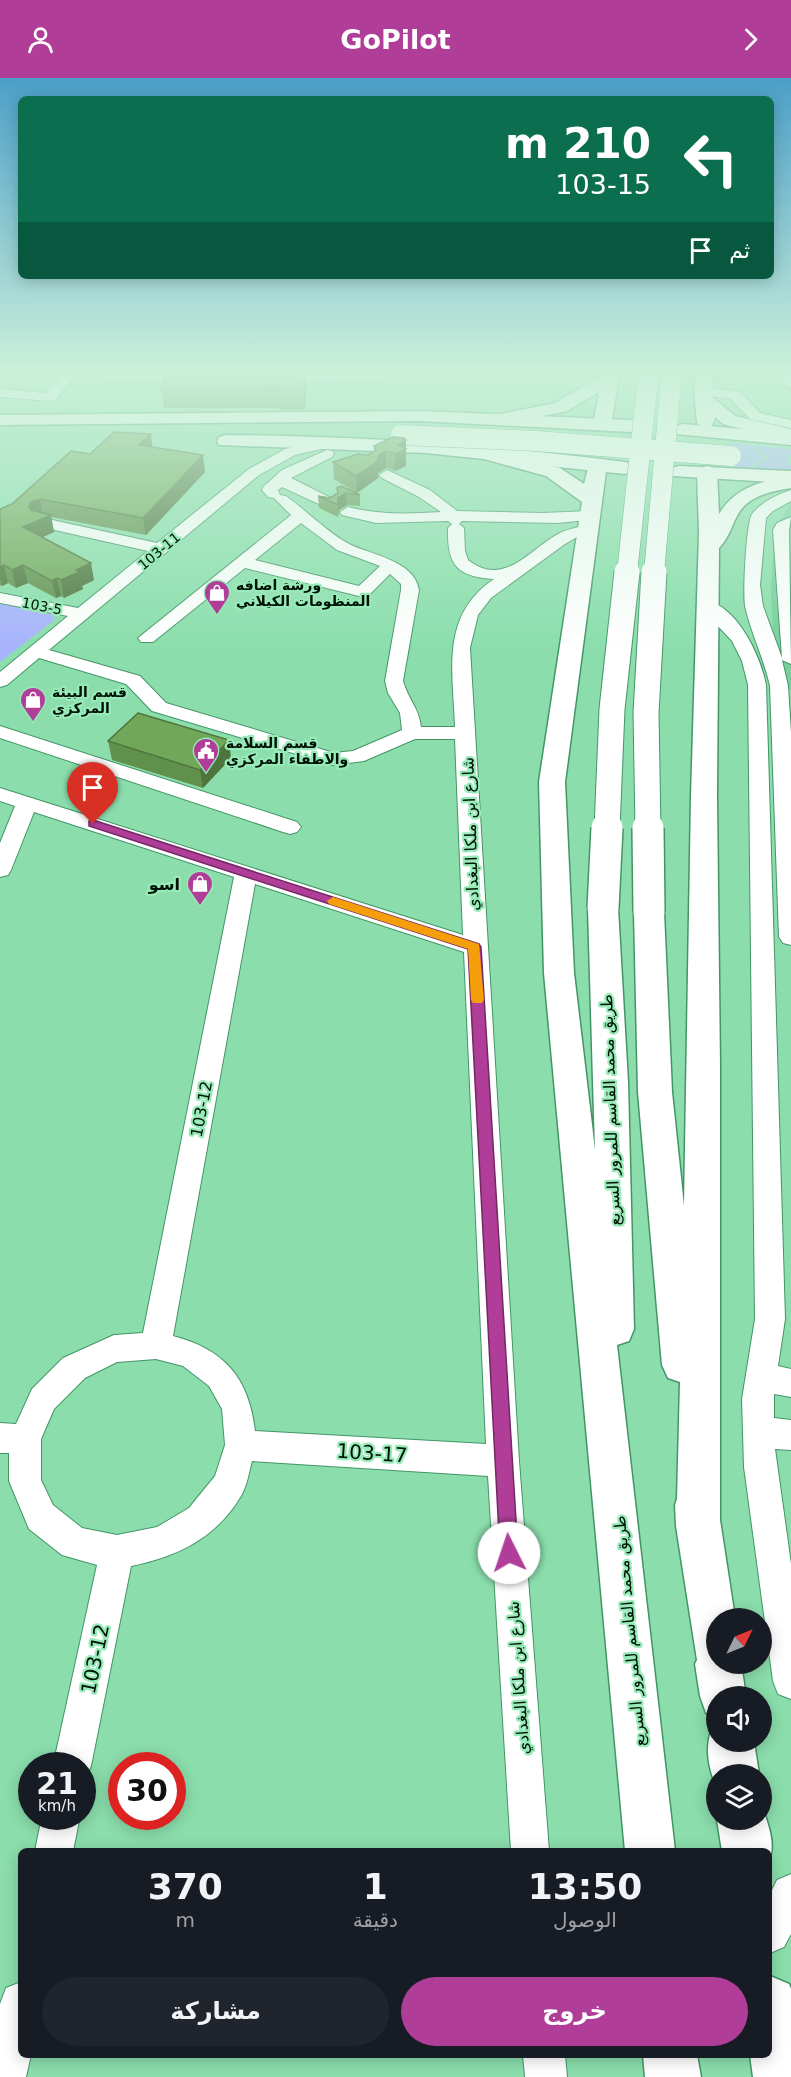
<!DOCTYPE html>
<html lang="ar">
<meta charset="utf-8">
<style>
:root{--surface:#171b24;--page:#20242c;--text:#f1f3f6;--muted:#9ea1a6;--accent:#b03e99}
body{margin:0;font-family:"DejaVu Sans","Noto Naskh Arabic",sans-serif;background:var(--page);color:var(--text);direction:rtl;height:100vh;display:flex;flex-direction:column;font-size:22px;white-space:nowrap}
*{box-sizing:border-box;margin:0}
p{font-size:20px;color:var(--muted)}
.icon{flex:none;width:33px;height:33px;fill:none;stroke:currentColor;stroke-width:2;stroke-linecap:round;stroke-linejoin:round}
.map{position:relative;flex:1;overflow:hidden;direction:ltr}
.sheet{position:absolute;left:18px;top:1770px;width:754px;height:210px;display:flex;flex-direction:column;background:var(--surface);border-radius:9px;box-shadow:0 3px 15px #0003;direction:rtl}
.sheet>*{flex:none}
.hud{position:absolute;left:18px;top:18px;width:756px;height:183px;border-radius:9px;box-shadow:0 3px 15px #0003;direction:rtl;background:#0b6e4f;color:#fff;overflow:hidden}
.needle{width:39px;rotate:47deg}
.tools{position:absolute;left:706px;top:1530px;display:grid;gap:12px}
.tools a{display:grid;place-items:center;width:66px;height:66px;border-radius:50%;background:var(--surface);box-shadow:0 3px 15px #0003;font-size:30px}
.speed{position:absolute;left:18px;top:1674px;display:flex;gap:12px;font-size:30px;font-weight:700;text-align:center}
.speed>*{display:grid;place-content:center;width:78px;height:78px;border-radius:50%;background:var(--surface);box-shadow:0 3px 15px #0003;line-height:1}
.speed small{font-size:15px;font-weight:400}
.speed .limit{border:9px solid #d22;background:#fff;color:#111}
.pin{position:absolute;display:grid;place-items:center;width:51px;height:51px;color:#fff;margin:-62px -26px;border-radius:50% 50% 50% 0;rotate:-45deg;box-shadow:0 0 6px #0007}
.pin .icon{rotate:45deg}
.me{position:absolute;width:66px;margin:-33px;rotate:356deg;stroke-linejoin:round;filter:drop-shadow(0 0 4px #0008)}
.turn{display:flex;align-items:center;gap:21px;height:126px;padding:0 24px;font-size:27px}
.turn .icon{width:78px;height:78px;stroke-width:2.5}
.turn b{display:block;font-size:42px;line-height:51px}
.then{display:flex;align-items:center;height:57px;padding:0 24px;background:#0003;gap:12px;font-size:22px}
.eta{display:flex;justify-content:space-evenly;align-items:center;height:102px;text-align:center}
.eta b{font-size:36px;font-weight:700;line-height:42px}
.cta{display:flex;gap:12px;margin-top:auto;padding:12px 24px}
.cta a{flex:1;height:69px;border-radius:36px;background:var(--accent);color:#fff;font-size:24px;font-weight:700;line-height:69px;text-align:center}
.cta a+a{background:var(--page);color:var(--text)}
header{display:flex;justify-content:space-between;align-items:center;height:78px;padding:0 24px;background:var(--accent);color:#fff;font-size:27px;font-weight:700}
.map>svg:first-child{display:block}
.built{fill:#77d09c}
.green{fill:#a7b3fd}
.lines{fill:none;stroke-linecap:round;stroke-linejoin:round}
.minor-casing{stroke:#429567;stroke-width:2}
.major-casing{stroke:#429567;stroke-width:3}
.highway-casing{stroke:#429567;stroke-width:3}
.minor{fill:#fff;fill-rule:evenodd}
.major{fill:#fff;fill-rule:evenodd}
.highway{fill:#fff;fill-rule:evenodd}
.major-bridge-casing{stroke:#429567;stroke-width:21;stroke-linecap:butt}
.highway-bridge-far2-casing{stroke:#429567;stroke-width:21;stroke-linecap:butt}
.highway-bridge-far1-casing{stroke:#429567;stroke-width:27;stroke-linecap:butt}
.highway-bridge-casing{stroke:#429567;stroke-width:34;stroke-linecap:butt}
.major-bridge{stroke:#fff;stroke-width:20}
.highway-bridge-far2{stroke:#fff;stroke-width:20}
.highway-bridge-far1{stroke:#fff;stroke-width:25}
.highway-bridge{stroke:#fff;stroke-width:31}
.wall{fill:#61904d}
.shaded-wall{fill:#4f753e}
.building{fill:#71a759;stroke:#4f753e;stroke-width:1.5}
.route{fill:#b03e99;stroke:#722863;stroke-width:1.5}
.slow{fill:#f59e0b}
.labels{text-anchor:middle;stroke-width:4.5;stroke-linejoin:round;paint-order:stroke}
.far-street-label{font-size:14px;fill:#001105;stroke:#98ebb9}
.far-poi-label{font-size:14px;font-weight:bold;fill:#001105;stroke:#98ebb9;text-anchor:start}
.street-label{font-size:16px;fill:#001105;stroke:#98ebb9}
.poi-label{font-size:16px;font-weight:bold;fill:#001105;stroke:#98ebb9;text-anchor:end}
.near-street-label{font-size:20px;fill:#001105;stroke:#98ebb9}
</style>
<header><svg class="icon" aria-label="forward" viewBox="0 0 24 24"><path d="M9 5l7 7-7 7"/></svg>GoPilot<svg class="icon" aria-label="person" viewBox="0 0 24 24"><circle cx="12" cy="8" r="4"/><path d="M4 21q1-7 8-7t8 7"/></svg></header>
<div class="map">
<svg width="791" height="1999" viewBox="0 0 791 1999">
<rect width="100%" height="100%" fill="#8bdeac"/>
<path class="built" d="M791 425V611H776L771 516 774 452Z"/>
<g class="green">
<path d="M732 365 748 366 764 380 747 391 731 390Z"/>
<path d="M751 367 791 371V377L786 381 791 388V394L751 391 767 380Z"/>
<path d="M0 525 53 536V543L0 584Z"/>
</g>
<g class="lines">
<defs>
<g id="minor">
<path d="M6 292H92L198 297 205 301 198 305 74 299 55 322 50 323 0 319V311L46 315 60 298 13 296Z"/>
<path d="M397 292H498L491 296 271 305 264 301 271 297Z"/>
<path d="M778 292H791V310L786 309Z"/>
<path d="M703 309 740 314 760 335 791 342V350L750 341 731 321 698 316 696 313 698 310Z"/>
<path d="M330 361 335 362 337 365 335 368 295 377 259 397 49 572 140 598 166 625 334 675 353 673 402 652 400 635 388 615 385 603 401 512V506L390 496 370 516 359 518 245 490 153 564H141L138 560 291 437 274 420 268 419 262 412 263 409 282 392 327 372 332 373 334 376 332 379 291 400 335 422 337 425 335 428H323L282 409 278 412 280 417 286 418C306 432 328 455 349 466 371 477 414 482 419 512L403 603C408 621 419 630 421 649H455C453 593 440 537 494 501 456 499 447 486 448 450L452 446 448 443 376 445 342 437 340 434 348 429C380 437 408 436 441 434L419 419 382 400 379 397 387 392 430 412 457 433 543 435 590 433 598 438 596 441 558 445 462 443 459 446 464 450 465 473 468 482C504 510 529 472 558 456 567 451 578 449 589 447L597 452 595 455 577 459 565 466 491 520 478 537 470 570 519 1383 549 1773H511L488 1398 252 1383C249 1394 247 1408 241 1418 216 1460 177 1479 131 1488L91 1688 85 1701 82 1702V1688H53L97 1487 62 1477 29 1451 9 1403V1375H0V1345L16 1346 32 1311 63 1280 114 1257 143 1255 234 799 34 734 11 792 8 797 0 799V765L15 728 0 723V710L463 857 455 661H415L364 683 333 687 152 633 126 606 39 580 7 607 0 609V594L68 538 0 525V515L78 530 148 473 37 448 35 445 37 442 43 440 157 465 249 391 285 371ZM301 445 337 472 380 488 359 508 255 482ZM255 806 464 874 486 1366 255 1353C249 1300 224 1271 173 1258ZM156 1281 183 1288 209 1308 222 1331 225 1367 215 1398 189 1430 157 1449 117 1457 82 1450 53 1427 41 1402V1361L54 1331 85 1300 117 1284Z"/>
<path d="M791 412V423L773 433 766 440 760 507 763 528 782 580 773 452 777 445 791 439 789 452 791 586 782 582 788 608 791 655V867L783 865 779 859 770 608C764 581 751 555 745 528 743 516 746 445 752 436 760 425 778 416 791 412Z"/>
<path d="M708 523C738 530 761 579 766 607L785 1241 778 1288 791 1291V1319L774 1316V1340L791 1342V1372L775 1371 791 1486V1621L778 1616 773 1603 744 1389 742 1321 755 1241 748 607 742 583 732 563 699 528 702 524Z"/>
<path d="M0 648 297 744 301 749 297 754 290 756 283 754 0 660Z"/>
<path d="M42 1738H80L73 1773H35Z"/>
<path d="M791 1796V1856L784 1869 770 1875V1816L777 1802Z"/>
<path d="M21 1904V1977H31L26 1999H0V1926L6 1910Z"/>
<path d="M523 1977H565L567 1999H525Z"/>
</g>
<g id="major">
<path d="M420 333 630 342 637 344 639 348 637 352 630 354 420 343 0 347V337Z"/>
<path d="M683 346 791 355V367L676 356 674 352 676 348Z"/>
<path d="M226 357C360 358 492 367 625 384L632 386 635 390 632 394 625 396 426 375 219 367 217 363 219 359Z"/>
<path d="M679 388 791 393V405L672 398 669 394 672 390Z"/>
</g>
<g id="highway">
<path d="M603 292H620L611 348 609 352H595L593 348 599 314 567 333 501 346 495 345 492 341 495 337 555 325 601 298Z"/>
<path d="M697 292H713L712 319 735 338 791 351V363L723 346 715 339 712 348H700L697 344 694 313Z"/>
<path d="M480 368 560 390 584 406 590 382H604L607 386 565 704 574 895 595 1072 588 830 593 823 603 820 613 823 618 830 628 1004 634 1251 629 1263 617 1267 675 1773H625L544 895 539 704 582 424 546 398 473 378 470 374 473 370Z"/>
<path d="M707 388 714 390 717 394 719 436C735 409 761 403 791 398V410C773 413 751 417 740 433 732 445 730 459 719 470L717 718 720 988V1442L735 1540H717V1586H741L746 1618H717V1639L706 1635 700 1618 695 1586 697 1582 676 1448 675 1427 677 1421 680 1304 668 1300 662 1287 638 1014 634 834 639 827 649 824 659 827 664 834 672 1014 684 1128 691 718 699 454 697 394 700 390Z"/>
<path d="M717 1645V1664H754L759 1696H717V1711C708 1688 704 1670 713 1647Z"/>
<path d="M762 1730C768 1744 775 1766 770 1779V1773H722L717 1742H762Z"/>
<path d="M770 1898 789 1906 791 1911V1999H753L750 1977H770Z"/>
<path d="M643 1977H697L701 1999H645Z"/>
</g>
</defs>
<use href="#minor" class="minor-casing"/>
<use href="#major" class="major-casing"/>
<use href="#highway" class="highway-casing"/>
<use href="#minor" class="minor"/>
<use href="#major" class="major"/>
<use href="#highway" class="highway"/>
<defs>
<path id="major-bridge" d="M401 357 536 363 731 378"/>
<g id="highway-bridge-far2">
<path d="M627 495 649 292"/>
<path d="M654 495 672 292"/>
</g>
<g id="highway-bridge-far1">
<path d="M607 751 612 631 627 494"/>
<path d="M648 751 646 635 654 494"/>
</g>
<g id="highway-bridge">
<path d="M648 750 649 834"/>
<path d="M603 830 607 750"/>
</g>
</defs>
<use href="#major-bridge" class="major-bridge-casing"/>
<use href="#highway-bridge-far2" class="highway-bridge-far2-casing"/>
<use href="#highway-bridge-far1" class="highway-bridge-far1-casing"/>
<use href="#highway-bridge" class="highway-bridge-casing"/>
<use href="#major-bridge" class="major-bridge"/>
<use href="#highway-bridge-far2" class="highway-bridge-far2"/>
<use href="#highway-bridge-far1" class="highway-bridge-far1"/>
<use href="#highway-bridge" class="highway-bridge"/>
</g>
<g class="wall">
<path d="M305 292 306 310 305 332H281L280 330H164L161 310Z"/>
<path d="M374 368 406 371V388L395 393 386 390 378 395V400L357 415 360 417V428L347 427 339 432 338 439 319 430 318 418 330 420 337 416V410L355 414 334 401 333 384 368 377 374 373Z"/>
<path d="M153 369 205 394 146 457 51 439 54 454 43 459 94 502 82 508 83 511 64 520 61 518 56 520 28 505 16 510 8 505 2 508 0 507V431L12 426 90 376Z"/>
<path d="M108 663 231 680 203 710 112 682Z"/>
</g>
<g class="shaded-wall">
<path d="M305 292 306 310 305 332 304 311Z"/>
<path d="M151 356 153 373 139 367Z"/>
<path d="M406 362V388L395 393V376L398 367Z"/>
<path d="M386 373V390L378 395V400L357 415 356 398 378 378Z"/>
<path d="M203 377 205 394 146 457 143 440Z"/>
<path d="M346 415 347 427 339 432 338 439V420Z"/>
<path d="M40 421 43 438 51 437 54 454 27 466 23 449 31 424Z"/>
<path d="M91 485 94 502 82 508 83 511 64 520 61 502 76 492Z"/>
<path d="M4 487 8 505 2 508 0 500V489Z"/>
<path d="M23 487 28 505 16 510 12 492Z"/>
<path d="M57 500 61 518 56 520 52 503Z"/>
<path d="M229 662 231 680 203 710 200 692Z"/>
</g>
<g class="building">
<path d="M200 292H305L304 311H279V309L161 310 165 293Z"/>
<path d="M114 354 151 356 139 367 203 377 143 440 40 421 31 424 29 429 31 432 51 437 23 449 91 485 76 492 79 494 61 502 57 500 52 503 23 487 12 492 4 487 0 489V431L12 426 71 373 90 376Z"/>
<path d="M393 359 404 360 406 362 398 367 406 371 395 376 386 373 378 378V383L356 398 333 384 358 376 368 377 376 372 374 368Z"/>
<path d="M341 408 360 417 346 415 338 420V427L318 418 330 420 338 415 337 410Z"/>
<path d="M138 635 229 662 200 692 108 663Z"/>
</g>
<linearGradient id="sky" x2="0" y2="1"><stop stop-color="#4b9fc8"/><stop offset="0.51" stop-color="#cbf0da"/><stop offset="1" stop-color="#cbf0da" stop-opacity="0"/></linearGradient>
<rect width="791" height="572" fill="url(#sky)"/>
<path class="route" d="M93 742 479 866 481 869 518 1475 516 1481 509 1484 503 1481 500 1475 468 871 89 748V743Z"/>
<path class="slow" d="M333 819 479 866 484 922 482 925H473L471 922 468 871 329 826 327 823Z"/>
<defs>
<symbol id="shop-pin" viewBox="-11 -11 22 30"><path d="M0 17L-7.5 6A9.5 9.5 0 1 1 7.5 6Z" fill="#b03e99" stroke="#98ebb9"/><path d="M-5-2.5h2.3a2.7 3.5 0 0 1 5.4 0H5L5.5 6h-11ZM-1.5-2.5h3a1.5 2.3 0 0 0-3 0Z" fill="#fff"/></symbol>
<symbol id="civic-pin" viewBox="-11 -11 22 30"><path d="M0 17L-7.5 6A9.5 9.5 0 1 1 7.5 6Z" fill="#b03e99" stroke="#98ebb9"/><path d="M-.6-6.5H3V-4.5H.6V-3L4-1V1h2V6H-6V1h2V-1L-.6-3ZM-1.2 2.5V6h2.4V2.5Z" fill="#fff"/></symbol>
</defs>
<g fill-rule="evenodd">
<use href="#shop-pin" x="202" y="500" width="30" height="40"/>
<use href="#shop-pin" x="18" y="607" width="30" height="40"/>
<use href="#civic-pin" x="191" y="658" width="30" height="40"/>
<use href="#shop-pin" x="185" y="791" width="30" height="40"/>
</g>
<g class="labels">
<g class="far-street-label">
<text transform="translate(159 473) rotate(-40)" y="5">103-11</text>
<text transform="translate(42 528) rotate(11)" y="5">103-5</text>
</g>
<g class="far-poi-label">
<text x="236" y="512">ورشة اضافه<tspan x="236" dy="16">المنظومات الكيلاني</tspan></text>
<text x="52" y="619">قسم البيئة<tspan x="52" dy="16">المركزي</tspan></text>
<text x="226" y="670">قسم السلامة<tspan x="226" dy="16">والاطفاء المركزي</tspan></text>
</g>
<g class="street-label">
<text transform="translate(470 756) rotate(-92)" y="6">شارع ابن ملكا البغدادي</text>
<text transform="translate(201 1031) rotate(-79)" y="6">103-12</text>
<text transform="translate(610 1032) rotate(-92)" y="6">طريق محمد القاسم للمرور السريع</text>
<text transform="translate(629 1553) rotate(-95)" y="6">طريق محمد القاسم للمرور السريع</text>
<text transform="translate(518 1600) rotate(-94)" y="6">شارع ابن ملكا البغدادي</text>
</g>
<g class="poi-label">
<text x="180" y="812">اسو</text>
</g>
<g class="near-street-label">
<text transform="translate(372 1375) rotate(4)" y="7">103-17</text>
<text transform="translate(95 1581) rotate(-78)" y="7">103-12</text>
</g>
</g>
</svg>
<div class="tools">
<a><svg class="needle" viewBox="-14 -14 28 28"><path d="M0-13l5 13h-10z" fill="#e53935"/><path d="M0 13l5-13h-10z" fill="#9ea1a6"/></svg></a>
<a><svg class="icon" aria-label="sound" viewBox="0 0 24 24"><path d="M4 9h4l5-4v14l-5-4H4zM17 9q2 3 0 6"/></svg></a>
<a><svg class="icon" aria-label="layers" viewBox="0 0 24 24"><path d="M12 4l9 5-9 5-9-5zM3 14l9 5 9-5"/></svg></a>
</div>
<div class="speed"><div>21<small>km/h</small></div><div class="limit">30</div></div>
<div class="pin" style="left:93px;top:746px;background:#d93025"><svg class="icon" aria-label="arrive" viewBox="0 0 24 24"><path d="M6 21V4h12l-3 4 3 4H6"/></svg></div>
<svg class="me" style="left:509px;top:1475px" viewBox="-20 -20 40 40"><circle r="19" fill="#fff"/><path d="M0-13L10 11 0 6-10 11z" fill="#b03e99"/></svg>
<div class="hud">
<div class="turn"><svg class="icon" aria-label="left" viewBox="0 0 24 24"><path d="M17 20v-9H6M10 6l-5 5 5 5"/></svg><div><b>210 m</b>103-15</div></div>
<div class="then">ثم<svg class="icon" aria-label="arrive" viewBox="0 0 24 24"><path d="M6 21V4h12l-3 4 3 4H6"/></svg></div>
</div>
<section class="sheet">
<div class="eta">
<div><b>13:50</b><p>الوصول</p></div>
<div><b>1</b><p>دقيقة</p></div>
<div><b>370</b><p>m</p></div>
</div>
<div class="cta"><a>خروج</a><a>مشاركة</a></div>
</section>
</div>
